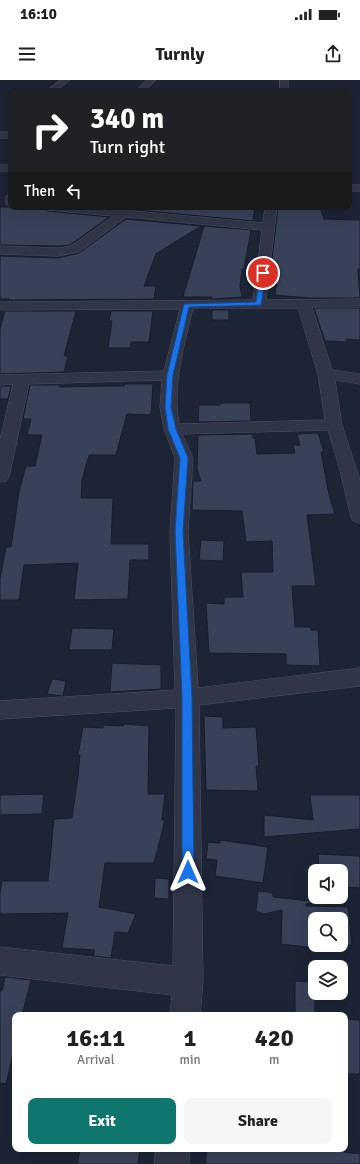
<!DOCTYPE html>
<style>
:root{--surface:#fff;--page:#f6f6f6;--text:#202124;--muted:#757577;--accent:#0f766e}
body{margin:0;font-family:Signika,sans-serif;background:var(--page);color:var(--text);height:100vh;display:flex;flex-direction:column;font-size:15px;white-space:nowrap}
*{box-sizing:border-box;margin:0}
p{font-size:13px;color:var(--muted)}
.icon{flex:none;width:22px;height:22px;fill:none;stroke:currentColor;stroke-width:2;stroke-linecap:round;stroke-linejoin:round}
.map{position:relative;flex:1;overflow:hidden}
.sheet{position:absolute;left:12px;top:932px;width:336px;height:140px;display:flex;flex-direction:column;background:var(--surface);border-radius:8px;box-shadow:0 4px 16px #0002}
.sheet>*{flex:none}
.banner{position:absolute;left:8px;top:8px;width:344px;height:122px;border-radius:8px;box-shadow:0 4px 16px #0002;background:#202124;color:#fff;overflow:hidden}
.tools{position:absolute;left:308px;top:784px;display:grid;gap:8px}
.tools a{display:grid;place-items:center;width:40px;height:40px;border-radius:8px;background:var(--surface);box-shadow:0 4px 16px #0002;font-size:20px}
.pin{position:absolute;display:grid;place-items:center;width:34px;height:34px;color:#fff;margin:-17px;border:2px solid #fff;border-radius:50%;box-shadow:0 1px 4px #0007}
.me{position:absolute;width:44px;margin:-22px;rotate:0deg;stroke-linejoin:round;filter:drop-shadow(0 0 3px #0008)}
.turn{display:flex;align-items:center;gap:14px;height:84px;padding:0 16px;font-size:18px}
.turn .icon{width:52px;height:52px;stroke-width:2.5}
.turn b{display:block;font-size:28px;line-height:34px}
.then{display:flex;align-items:center;height:38px;padding:0 16px;background:#0003;gap:8px;font-size:15px}
.eta{display:flex;justify-content:space-evenly;align-items:center;height:68px;text-align:center}
.eta b{font-size:24px;font-weight:700;line-height:28px}
.cta{display:flex;gap:8px;margin-top:auto;padding:8px 16px}
.cta a{flex:1;height:46px;border-radius:8px;background:var(--accent);color:#fff;font-size:16px;font-weight:700;line-height:46px;text-align:center}
.cta a+a{background:var(--page);color:var(--text)}
.status{display:flex;justify-content:space-between;align-items:center;height:28px;padding:0 20px;background:var(--surface);direction:ltr}
.status svg{height:11px;fill:currentColor}
header{display:flex;justify-content:space-between;align-items:center;height:52px;padding:0 16px;background:var(--surface);font-size:18px;font-weight:700}
.map>svg:first-child{display:block}
.building{fill:#384158;stroke:#181d2d}
.lines{fill:none;stroke-linecap:round;stroke-linejoin:round}
.street-casing{stroke:#4d5365;stroke-width:1}
.street{fill:#303647;fill-rule:evenodd}
.route{fill:#1a73e8;stroke:#114b97}
</style>
<div class="status"><b>16:10</b><svg viewBox="0 0 49 12"><path d="M0 12V9h3v3zM5 12V6h3v6zM10 12V3h3v9zM15 12V0h3v12zM26 1h20v11H26zM47 4h2v5h-2z"/></svg></div>
<header><svg class="icon" aria-label="menu" viewBox="0 0 24 24"><path d="M4 6h16M4 12h16M4 18h16"/></svg>Turnly<svg class="icon" aria-label="share" viewBox="0 0 24 24"><path d="M12 15V3M7 8l5-5 5 5M5 13v7h14v-7"/></svg></header>
<div class="map">
<svg width="360" height="1084" viewBox="0 0 360 1084">
<rect width="100%" height="100%" fill="#1c2436"/>
<g class="building">
<path d="M0 127H41L48 131 109 137 70 165 58 166 0 165Z"/>
<path d="M136 127H255L253 141 137 130Z"/>
<path d="M278 127H320L324 139 360 140V189H358L360 218H308L275 215 278 192H272L271 188Z"/>
<path d="M126 139 201 146 156 174 144 206H156L154 219 9 220V219H0V176L58 178 79 173Z"/>
<path d="M204 146 251 150 244 189H242L240 206 242 217 212 219V217H183Z"/>
<path d="M314 228H360V260L346 259 347 262 325 261Z"/>
<rect x="212" y="230" width="17" height="10"/>
<path d="M5 231H76L64 276H68L64 292 0 294V249Z"/>
<path d="M111 231H153L149 262H131L130 268H108L112 241H109Z"/>
<path d="M125 304H153L151 335 127 334 116 375H89L82 400 81 418H113L111 464H149V480H130L128 519 74 520 78 483 24 485 19 520H0V498L6 467H11L19 412 26 386H35L42 355H27L31 339H23L30 305H60V307L102 306H124Z"/>
<path d="M0 306H11L8 319H0Z"/>
<path d="M219 323H250L251 341 198 342 199 325H220Z"/>
<path d="M318 353 324 372H321L329 415 335 434 307 435 316 506H292L295 547H310L311 550H318L320 586 286 585V574L209 573 206 523 224 524V517H243L241 492H273L272 461 246 462 242 431 192 430 193 401H201L197 389 198 355 253 354V358H255L257 374 295 373 293 365H300L297 354Z"/>
<path d="M201 460 224 461 223 481 199 480Z"/>
<path d="M72 548 114 549 112 570H69Z"/>
<path d="M112 583 161 585V609L110 612Z"/>
<path d="M52 599 66 601 63 616 47 614Z"/>
<path d="M204 636 223 637V648L256 647 259 686H256L258 711 206 710Z"/>
<path d="M124 644 149 646 148 714H165L162 740H165L154 783H105L99 827 136 834 128 853 115 852 111 878 93 876 95 870 62 868 68 833 0 834V813L2 801H48L54 739 72 738 78 696 80 675H78L83 647 103 648V645L123 646Z"/>
<path d="M44 714 42 734 0 735V715Z"/>
<path d="M310 715H360V749L264 757V735L313 740Z"/>
<path d="M220 760 268 767 263 803 215 796 217 780 206 779 208 762 220 763Z"/>
<path d="M318 774 360 776V808L341 807V791H319Z"/>
<path d="M155 798 169 799V819L154 818Z"/>
<path d="M258 811 273 813V817L311 821V823L306 824V826L348 827 352 865H341V839H315V868L281 864 282 830 264 834 256 831Z"/>
<path d="M5 897 31 900 22 935H15V966L6 1004 0 1003V910L2 911Z"/>
<path d="M295 901 315 902V935H295Z"/>
<path d="M345 939 360 940V994H345Z"/>
<path d="M80 1069H140L138 1084H77Z"/>
<path d="M207 1069H319L360 1074V1084H205Z"/>
</g>
<g class="lines">
<defs>
<g id="street">
<path d="M61 0H70L56 11H46Z"/>
<path d="M147 0H156L145 11H136Z"/>
<rect x="280" y="0" width="8" height="11"/>
<rect x="0" y="52" width="11" height="6"/>
<rect x="0" y="85" width="11" height="6"/>
<rect x="349" y="105" width="11" height="6"/>
<path d="M11 115V126L7 125 5 120 7 116Z"/>
<path d="M42 127H85L121 130 126 127H134L136 129 134 131 263 143 265 127H277L266 220 360 219V227H312L332 290 360 294V304L335 300 342 345 360 400V443L353 441 351 437 339 386 328 350 182 354 193 378 188 451 198 608 360 588V606L199 625 203 902 200 935H170L172 915 0 895V867L173 886 176 628 0 639V621L175 610 170 451 175 378 164 349 160 327 162 300 29 304 9 397 6 401 0 402V360L13 304 0 305V295L164 291 180 229 0 230V222L253 220 262 150 126 137 79 172 58 176 0 174V166L58 168 71 166 113 136 48 130ZM193 228H298L318 294 325 340 179 344C172 305 184 267 193 228Z"/>
<path d="M156 1069H190L189 1084H155Z"/>
</g>
</defs>
<use href="#street" class="street-casing"/>
<use href="#street" class="street"/>
</g>
<path class="route" d="M263 191 266 193 261 225 189 227 173 295 171 327 176 349 188 378 183 451 192 618 194 792 192 796 188 797 184 796 182 792V618L175 451 180 378 168 349 165 327 167 295 184 224 256 222 260 193Z"/>
</svg>
<div class="tools">
<a><svg class="icon" aria-label="sound" viewBox="0 0 24 24"><path d="M4 9h4l5-4v14l-5-4H4zM17 9q2 3 0 6"/></svg></a>
<a><svg class="icon" aria-label="search" viewBox="0 0 24 24"><circle cx="10" cy="10" r="6"/><path d="M15 15l6 6"/></svg></a>
<a><svg class="icon" aria-label="layers" viewBox="0 0 24 24"><path d="M12 4l9 5-9 5-9-5zM3 14l9 5 9-5"/></svg></a>
</div>
<div class="pin" style="left:263px;top:193px;background:#d93025"><svg class="icon" aria-label="arrive" viewBox="0 0 24 24"><path d="M6 21V4h12l-3 4 3 4H6"/></svg></div>
<svg class="me" style="left:188px;top:792px" viewBox="-20 -20 40 40"><path d="M0-17L14 15 0 8-14 15z" fill="#1a73e8" stroke="#fff" stroke-width="4"/></svg>
<div class="banner">
<div class="turn"><svg class="icon" aria-label="right" viewBox="0 0 24 24"><path d="M7 20v-9h11M14 6l5 5-5 5"/></svg><div><b>340 m</b>Turn right</div></div>
<div class="then">Then<svg class="icon" aria-label="left" viewBox="0 0 24 24"><path d="M17 20v-9H6M10 6l-5 5 5 5"/></svg></div>
</div>
<section class="sheet">
<div class="eta">
<div><b>16:11</b><p>Arrival</p></div>
<div><b>1</b><p>min</p></div>
<div><b>420</b><p>m</p></div>
</div>
<div class="cta"><a>Exit</a><a>Share</a></div>
</section>
</div>
